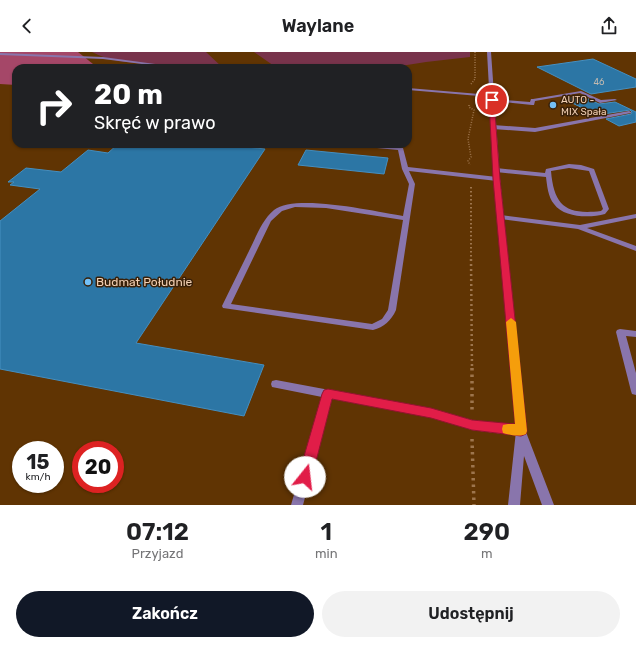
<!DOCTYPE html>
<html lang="pl">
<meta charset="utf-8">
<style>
:root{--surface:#fff;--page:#f2f2f2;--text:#202124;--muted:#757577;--accent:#111827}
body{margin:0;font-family:Rubik,sans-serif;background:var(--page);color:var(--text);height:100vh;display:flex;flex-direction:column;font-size:15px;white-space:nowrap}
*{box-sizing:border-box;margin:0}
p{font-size:13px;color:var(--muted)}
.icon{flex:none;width:22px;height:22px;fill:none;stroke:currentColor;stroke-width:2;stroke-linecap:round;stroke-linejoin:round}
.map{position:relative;height:453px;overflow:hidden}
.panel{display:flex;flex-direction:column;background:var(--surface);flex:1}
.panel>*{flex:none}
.guide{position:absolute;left:12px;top:12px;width:400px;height:84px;border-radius:12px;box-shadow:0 1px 3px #0004;background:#202124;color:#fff;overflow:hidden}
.speed{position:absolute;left:12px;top:389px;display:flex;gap:8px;font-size:20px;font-weight:700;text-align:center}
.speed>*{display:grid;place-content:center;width:52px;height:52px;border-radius:50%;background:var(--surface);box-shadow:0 1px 3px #0004;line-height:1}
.speed small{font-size:10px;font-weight:400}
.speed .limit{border:6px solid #d22;background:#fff;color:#111}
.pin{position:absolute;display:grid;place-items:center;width:34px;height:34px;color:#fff;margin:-17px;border:2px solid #fff;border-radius:50%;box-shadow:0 1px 4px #0007}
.me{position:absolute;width:44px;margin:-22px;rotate:16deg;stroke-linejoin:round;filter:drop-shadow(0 0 3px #0008)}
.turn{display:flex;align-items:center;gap:14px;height:84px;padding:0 16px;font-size:18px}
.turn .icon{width:52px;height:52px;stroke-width:2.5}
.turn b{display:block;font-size:28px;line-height:34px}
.eta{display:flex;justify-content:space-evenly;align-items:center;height:68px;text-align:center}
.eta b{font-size:24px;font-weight:600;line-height:28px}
.action{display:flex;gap:8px;margin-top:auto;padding:8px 16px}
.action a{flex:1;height:46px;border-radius:24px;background:var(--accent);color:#fff;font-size:16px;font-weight:600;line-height:46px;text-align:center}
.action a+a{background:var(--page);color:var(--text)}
header{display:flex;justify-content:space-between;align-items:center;height:52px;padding:0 16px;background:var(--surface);font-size:18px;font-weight:600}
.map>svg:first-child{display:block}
.green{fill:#78334b}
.forest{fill:#a54768}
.building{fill:#2c76a5;stroke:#448fc1}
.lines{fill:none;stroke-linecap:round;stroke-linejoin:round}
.path-far3{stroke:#9d754d;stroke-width:1.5;stroke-dasharray:1 1.5;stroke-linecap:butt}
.path-far2{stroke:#9d754d;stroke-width:2;stroke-dasharray:1.5 2.5;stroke-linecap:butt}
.path-far1{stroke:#9d754d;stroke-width:2.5;stroke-dasharray:2 3;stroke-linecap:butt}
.path{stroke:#9d754d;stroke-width:3.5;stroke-dasharray:2.5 4;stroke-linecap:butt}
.service{fill:#8975ac;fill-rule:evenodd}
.minor{fill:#8975ac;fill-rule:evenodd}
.tertiary{fill:#8975ac;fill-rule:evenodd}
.route{fill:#e11d48;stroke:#92132f}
.slow{fill:#f59e0b}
.poi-dot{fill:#74c0f6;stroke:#392008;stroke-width:1.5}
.labels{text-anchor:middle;stroke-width:3;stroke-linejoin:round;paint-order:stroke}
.far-number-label{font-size:9px;fill:#c0b9b0}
.far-poi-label{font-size:10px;fill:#f1cfb3;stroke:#392008;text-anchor:start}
.poi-label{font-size:12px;fill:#f1cfb3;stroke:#392008;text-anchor:start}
</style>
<header><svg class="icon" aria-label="back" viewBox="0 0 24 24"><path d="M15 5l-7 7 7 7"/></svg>Waylane<svg class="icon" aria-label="share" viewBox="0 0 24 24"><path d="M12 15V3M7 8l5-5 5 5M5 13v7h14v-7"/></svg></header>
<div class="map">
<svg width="636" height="453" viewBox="0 0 636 453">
<rect width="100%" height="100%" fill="#603403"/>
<g class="green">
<path d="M92 0H206L223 16C197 16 171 15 145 12 126 10 109 9 92 0Z"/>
<path d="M254 0H470V5L426 10 388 16H277Z"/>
</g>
<path class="forest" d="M0 0H78L98 16H16V33L0 32Z"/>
<g class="building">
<path d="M593 7 636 27V35L591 42 537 15Z"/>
<path d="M582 44 599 52 615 50 636 60V70L619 74 606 67 631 62 632 60 630 58 597 63 564 47Z"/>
<path d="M118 92H219L265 97 136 291 264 313 244 364 0 317V169L40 137 10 133 14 130H8L26 116 61 120 88 98 108 101Z"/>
<path d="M306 98 388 106 384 122 298 113Z"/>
</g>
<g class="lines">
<g class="path-far3">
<path d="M471 32 475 27V0"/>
<path d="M469 53V55L474 58 468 87 471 105 468 109 470 113"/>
</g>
<path class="path-far2" d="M471 135V208"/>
<path class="path-far1" d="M471 207 472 317"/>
<g class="path">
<path d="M472 316V358"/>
<path d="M472 387 474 453"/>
</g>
<g class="service">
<path d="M581 39 601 48 615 47 617 48 600 51 580 41 535 49 534 53H532L492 49 490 48 492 47 530 50 531 47H533Z"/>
<path d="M629 59 631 60V61L535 80 493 77 490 75 493 73 535 76Z"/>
<path d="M353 92H371L403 96 408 115 497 125 500 127 497 129 409 119 415 132 396 258C391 269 384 275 373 278L223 256 222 254C231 236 240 217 249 199 256 185 262 168 274 158 296 141 376 160 403 164L409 132 402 117 398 98 356 94ZM295 155 326 156 403 168 388 258 382 267 372 272 231 252 271 169 282 159Z"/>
<path d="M569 112 581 113 594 117 609 157 605 162C590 166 564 166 554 152 548 145 547 133 546 125L496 120 493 118 496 116 545 121 546 117ZM569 116 589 119 603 157 601 159C566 163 554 154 551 119Z"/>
<path d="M620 277 636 279V285L626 284 636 321V343L632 342 631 339 616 280 617 278Z"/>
<path d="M276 328 431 357 472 368 521 374 525 376 526 379 525 382 521 384 472 378 431 365 332 347 303 453H291L322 345 272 335 271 332 272 329Z"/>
</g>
<g class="minor">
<path d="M0 1 103 5 185 16H173L103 7 0 3Z"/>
<path d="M408 36 491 43 493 44 491 45 408 38Z"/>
<path d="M636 162V166L587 176 636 194V199L578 177 501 167 498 165 501 163 580 173Z"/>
</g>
<path class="tertiary" d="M487 0H491L500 127 526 380 554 453H542L524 404 520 453H508L516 379 494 127Z"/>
</g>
<path class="route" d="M492 47 494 48 500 127 527 379 526 382 521 384 472 378 431 366 332 347 312 425 310 430 305 431 300 430 298 425 322 342 324 338 328 337 431 356 472 368 515 372 493 127 489 48Z"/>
<path class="slow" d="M511 266 516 270 527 379 526 382C519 385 510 383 503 381L502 377 503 373 508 372H515L506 270Z"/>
<g class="poi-dot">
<circle cx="553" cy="53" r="4"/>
<circle cx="88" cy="230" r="4"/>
</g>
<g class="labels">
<g class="far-number-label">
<text x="599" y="33">46</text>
</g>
<g class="far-poi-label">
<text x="561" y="51">AUTO -<tspan x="561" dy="12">MIX Spała</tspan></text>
</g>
<g class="poi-label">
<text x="96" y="234">Budmat Południe</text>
</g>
</g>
</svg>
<div class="speed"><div>15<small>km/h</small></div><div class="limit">20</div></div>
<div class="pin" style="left:492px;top:48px;background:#d93025"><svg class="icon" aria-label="arrive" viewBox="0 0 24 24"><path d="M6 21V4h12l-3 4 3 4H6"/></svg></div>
<svg class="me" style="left:305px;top:425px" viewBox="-20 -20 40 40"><circle r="19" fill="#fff"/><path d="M0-13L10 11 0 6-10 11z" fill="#e11d48"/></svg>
<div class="guide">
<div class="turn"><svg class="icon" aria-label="right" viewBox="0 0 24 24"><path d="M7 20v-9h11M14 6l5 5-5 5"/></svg><div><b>20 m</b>Skręć w prawo</div></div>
</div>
</div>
<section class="panel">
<div class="eta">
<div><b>07:12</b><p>Przyjazd</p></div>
<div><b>1</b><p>min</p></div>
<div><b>290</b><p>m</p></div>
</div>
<div class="action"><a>Zakończ</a><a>Udostępnij</a></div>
</section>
